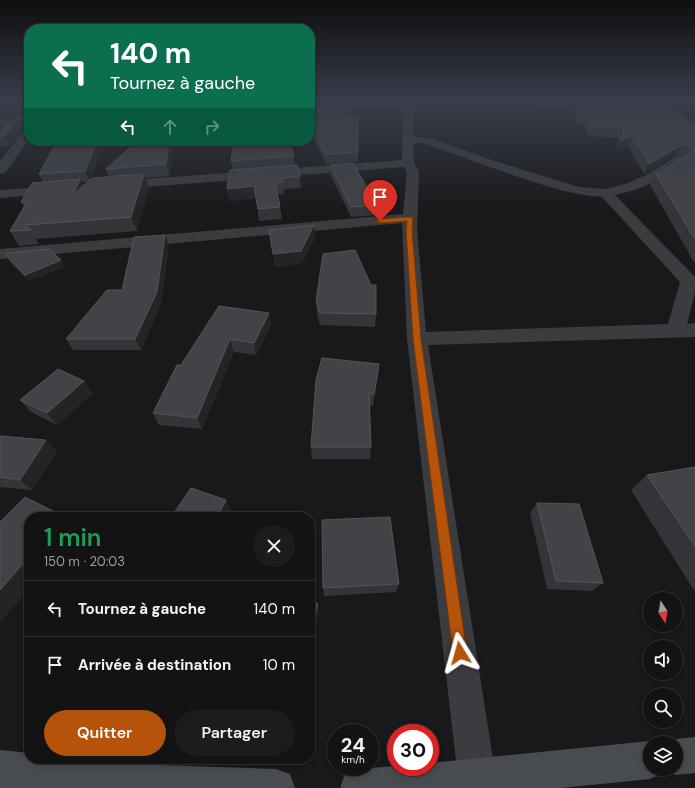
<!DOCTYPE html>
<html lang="fr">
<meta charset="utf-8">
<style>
:root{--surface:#131314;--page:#1c1c1d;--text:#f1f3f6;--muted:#9d9ea0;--line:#323234;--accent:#b45309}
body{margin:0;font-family:"DM Sans",sans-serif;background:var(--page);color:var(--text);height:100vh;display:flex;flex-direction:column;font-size:15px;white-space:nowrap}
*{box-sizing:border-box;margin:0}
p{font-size:13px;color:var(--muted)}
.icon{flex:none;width:22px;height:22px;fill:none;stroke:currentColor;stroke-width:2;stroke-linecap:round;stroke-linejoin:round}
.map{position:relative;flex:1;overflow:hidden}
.drawer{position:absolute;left:24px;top:512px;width:291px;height:252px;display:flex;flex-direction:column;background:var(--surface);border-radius:16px;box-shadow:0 2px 6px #0003,0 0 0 1px var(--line)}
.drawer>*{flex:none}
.banner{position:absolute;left:24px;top:24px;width:291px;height:122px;border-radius:16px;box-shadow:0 2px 6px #0003,0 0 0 1px var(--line);background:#0b6e4f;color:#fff;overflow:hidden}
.needle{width:26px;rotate:168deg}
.controls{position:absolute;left:643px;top:592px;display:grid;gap:8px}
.controls a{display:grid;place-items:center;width:40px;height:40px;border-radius:50%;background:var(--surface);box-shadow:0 2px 6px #0003,0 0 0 1px var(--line);font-size:20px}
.speed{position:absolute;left:327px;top:724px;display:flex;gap:8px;font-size:20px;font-weight:700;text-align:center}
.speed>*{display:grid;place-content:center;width:52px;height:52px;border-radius:50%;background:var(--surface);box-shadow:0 2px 6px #0003,0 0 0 1px var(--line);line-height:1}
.speed small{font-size:10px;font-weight:400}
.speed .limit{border:6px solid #d22;background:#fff;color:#111}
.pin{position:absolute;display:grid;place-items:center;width:34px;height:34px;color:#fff;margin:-41px -17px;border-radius:50% 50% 50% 0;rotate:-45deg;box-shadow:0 0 4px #0007}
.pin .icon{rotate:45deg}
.me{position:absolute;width:44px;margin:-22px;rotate:352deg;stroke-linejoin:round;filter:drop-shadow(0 0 3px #0008)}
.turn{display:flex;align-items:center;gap:14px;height:84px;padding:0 20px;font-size:18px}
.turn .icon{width:52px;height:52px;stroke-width:2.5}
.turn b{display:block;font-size:28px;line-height:34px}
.lanes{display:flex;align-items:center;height:38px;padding:0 20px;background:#0003;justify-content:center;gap:20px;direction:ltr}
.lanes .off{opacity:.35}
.round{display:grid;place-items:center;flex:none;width:42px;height:42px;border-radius:21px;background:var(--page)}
.summary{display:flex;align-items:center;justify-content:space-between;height:68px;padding:0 20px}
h1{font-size:24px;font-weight:600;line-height:30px;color:#1e9e55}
.primary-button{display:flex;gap:8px;margin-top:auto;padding:8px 20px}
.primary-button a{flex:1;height:46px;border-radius:24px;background:var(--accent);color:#fff;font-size:16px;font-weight:600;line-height:46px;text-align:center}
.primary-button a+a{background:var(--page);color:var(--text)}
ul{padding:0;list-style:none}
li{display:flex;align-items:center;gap:12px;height:56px;padding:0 20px;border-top:1px solid var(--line)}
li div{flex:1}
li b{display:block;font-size:15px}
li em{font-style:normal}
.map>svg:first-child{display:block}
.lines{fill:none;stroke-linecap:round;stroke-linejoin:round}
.path{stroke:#404347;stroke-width:1.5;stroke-dasharray:1 1.5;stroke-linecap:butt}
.minor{fill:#3a3c40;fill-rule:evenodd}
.secondary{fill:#484b50;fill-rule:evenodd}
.wall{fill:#353539;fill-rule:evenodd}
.shaded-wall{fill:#242427}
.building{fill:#424347;stroke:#525459}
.route{fill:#b45309;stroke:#753606}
</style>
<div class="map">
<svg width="695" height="788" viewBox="0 0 695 788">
<rect width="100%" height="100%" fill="#19191b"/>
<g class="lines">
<path class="path" d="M427 121 452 115H505"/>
<g class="minor">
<path d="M412 100 414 114 413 136 430 138 492 160 562 182 580 187 606 189 625 184 646 175 677 156H685L687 159 656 181 635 190 615 195 695 277V292L687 324 695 323V337L428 345 496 778 492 788H462L458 778 407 339 402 223 0 259V249L403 214 407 172 404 167 118 189 113 188 111 185 113 182 118 181 402 160 403 106 310 111V105ZM417 143H424C457 155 489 167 522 178 549 187 574 195 602 197L680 282 668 324 426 332 417 230 419 172 414 163 413 145Z"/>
<path d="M29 119V125L0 126V120Z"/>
<path d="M29 128V139L5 173 0 174V161L25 129Z"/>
<path d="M56 186 61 187 63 190 61 193 0 198V190Z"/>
</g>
<g class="secondary">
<path d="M695 737V773L676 775 664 771 663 773 650 779 561 788H340L345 774 359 769 396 766V767H430V763L650 741 654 743H650V769H676V743H665L676 739Z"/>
<path d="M0 750 29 753V759H82L129 764 276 769 290 774 295 788H0Z"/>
</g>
</g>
<g class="wall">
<path d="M531 100H653L695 124V264L650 185 656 174 662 172 686 155H676L644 174 628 146 617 150 619 138 588 136 584 126 577 125 573 107 537 108Z"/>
<path d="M310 107 347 109V115H358V162L326 164 310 131Z"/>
<path d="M25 116 105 141 91 179 109 177 106 169 173 141 170 176 145 178 149 188 137 231 36 239 39 244 19 246 10 231 24 207 21 202 43 182 39 174 57 142 27 145 22 134 25 129V128H24L10 146 0 147V131ZM81 182H88L83 186Z"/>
<path d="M294 156 295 165 300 176 301 188 284 189V194H278L280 207 282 219 259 221 256 198 230 201 227 189 233 170 231 161Z"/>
<path d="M330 165 377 205 376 215 351 217 330 174Z"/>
<path d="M269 230 315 238 302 263 275 267Z"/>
<path d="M165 235 169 245 161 303 141 350H73L66 339 122 290Z"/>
<path d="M6 255 64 267 29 281 10 262Z"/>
<path d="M316 301 376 314 375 327 320 325 317 314Z"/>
<path d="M269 313 271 326 256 355 234 352 202 429 159 425 153 413 181 365Z"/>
<path d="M379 364 378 377 373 406H369L371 447 370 459H312L311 447Z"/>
<path d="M84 381 93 393 57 425 31 412 20 400Z"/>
<path d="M0 436 46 440 57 452 32 490 0 487Z"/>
<path d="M695 467V592L631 490 647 475Z"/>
<path d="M537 503 603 583 592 591 547 589 530 513Z"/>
<path d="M399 584 396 592 324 596 323 588Z"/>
</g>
<g class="shaded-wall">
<path d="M25 117 29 127 24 128 10 146 4 136 19 118Z"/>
<path d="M22 134H29V141H67V142L27 145Z"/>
<path d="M633 136 628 146 617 150 621 140Z"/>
<path d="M97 141H105L90 182 85 171Z"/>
<path d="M169 141H173L170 176 166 164Z"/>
<path d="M682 145 676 155 644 174 649 164Z"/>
<path d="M144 174 149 188 137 231 131 217Z"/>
<path d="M80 179 86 193 73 195Z"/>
<path d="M254 186 256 198 230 201 227 189Z"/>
<path d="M314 225 315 238 302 263 275 267 273 254Z"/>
<path d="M165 235 169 245 161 303 141 350 135 339Z"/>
<path d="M61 260 64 267 29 281 25 275Z"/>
<path d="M269 313 271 326 256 355 254 343Z"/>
<path d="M230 339 234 352 202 429 197 418Z"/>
<path d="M379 364 378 377 373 406 374 394Z"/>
<path d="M84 381 93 393 57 425 47 413Z"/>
<path d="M46 440 57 452 32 490 20 480Z"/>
<path d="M226 500 231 511 227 517H217Z"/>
<path d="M29 557V589L0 623V590Z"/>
<path d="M318 604 319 612 310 645V632Z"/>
</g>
<g class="building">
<path d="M577 100H653L685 117 695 124V239L656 174 662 172 694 150 692 145H682L649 164 633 136 621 140 624 128 591 126 588 116H581Z"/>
<path d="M310 107 347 109 345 115H358V152L325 154 310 122Z"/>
<path d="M29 108V134H22L25 129V117L19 118 4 136H0V131L18 117 25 116 26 111Z"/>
<path d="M57 141H97L85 171 39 174Z"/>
<path d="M137 141H169L166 164 106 169Z"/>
<path d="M234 141H289L294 156 231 161Z"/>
<path d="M353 163 377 205 351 207 330 165Z"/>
<path d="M297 165 300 176 282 178 283 182 275 183 280 207 258 209 254 186 227 189 230 170Z"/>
<path d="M144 174 131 217 25 225 31 230 10 231 27 202H21L32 183 80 179 73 195 92 178Z"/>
<path d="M314 225 301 251 273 254 269 230Z"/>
<path d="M165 235 157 292 135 339H66L107 290H122L134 237Z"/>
<path d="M49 249 61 260 25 275 6 255 7 253Z"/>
<path d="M355 250 371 285H376V314L320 313 316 301 323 254Z"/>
<path d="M219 306 269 313 254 343 230 339 197 418 153 413 177 365H181Z"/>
<path d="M322 358 379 364 374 394 369 393 371 447H311L316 380Z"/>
<path d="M58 369 84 381 47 413 20 400Z"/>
<path d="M0 436 46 440 20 480 0 477Z"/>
<path d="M695 467V546L647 475Z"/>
<path d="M191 488 226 500 217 517H171Z"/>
<path d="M25 497 65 517H29V557L0 590V522Z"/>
<path d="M537 503 579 504 603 583 556 581Z"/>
<path d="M390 517 399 584 323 588 322 520Z"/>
<path d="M310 602 318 604 310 632Z"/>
</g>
<linearGradient id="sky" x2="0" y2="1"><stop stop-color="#0e0e0f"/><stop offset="0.48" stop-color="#383e4a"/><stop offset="1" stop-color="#383e4a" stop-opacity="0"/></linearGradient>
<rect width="695" height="210" fill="url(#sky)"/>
<path class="route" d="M410 217 413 218 412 230 421 339 467 653 465 657 460 659 455 657 453 653 413 339 406 230 407 221 380 223 376 221 380 219Z"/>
</svg>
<div class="controls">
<a><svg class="needle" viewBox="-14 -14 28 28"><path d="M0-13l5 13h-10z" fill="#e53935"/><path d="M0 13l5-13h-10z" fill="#9d9ea0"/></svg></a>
<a><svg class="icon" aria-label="sound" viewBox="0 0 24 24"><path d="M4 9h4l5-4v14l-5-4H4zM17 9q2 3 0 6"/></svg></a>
<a><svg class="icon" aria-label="search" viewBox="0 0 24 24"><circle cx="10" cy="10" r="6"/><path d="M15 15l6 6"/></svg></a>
<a><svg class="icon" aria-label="layers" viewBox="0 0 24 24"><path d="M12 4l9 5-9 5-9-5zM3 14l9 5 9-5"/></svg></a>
</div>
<div class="speed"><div>24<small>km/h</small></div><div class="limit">30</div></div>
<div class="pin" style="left:380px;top:221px;background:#d93025"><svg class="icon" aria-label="arrive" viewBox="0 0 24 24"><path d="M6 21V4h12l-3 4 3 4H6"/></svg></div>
<svg class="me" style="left:460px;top:653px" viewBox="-20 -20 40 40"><path d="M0-17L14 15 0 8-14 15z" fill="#b45309" stroke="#fff" stroke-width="4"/></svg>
<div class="banner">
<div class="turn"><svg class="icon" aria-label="left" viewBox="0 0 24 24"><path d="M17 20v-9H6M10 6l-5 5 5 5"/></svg><div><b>140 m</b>Tournez à gauche</div></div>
<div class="lanes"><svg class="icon" aria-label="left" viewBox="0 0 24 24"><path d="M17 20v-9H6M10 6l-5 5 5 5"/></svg><svg class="icon off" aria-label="ahead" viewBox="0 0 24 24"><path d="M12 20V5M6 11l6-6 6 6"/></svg><svg class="icon off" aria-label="right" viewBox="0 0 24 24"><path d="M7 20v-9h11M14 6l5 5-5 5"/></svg></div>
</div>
<section class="drawer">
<div class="summary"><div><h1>1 min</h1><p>150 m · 20:03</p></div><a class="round"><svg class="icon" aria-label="close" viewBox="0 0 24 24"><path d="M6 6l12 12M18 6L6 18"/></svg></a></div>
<ul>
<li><svg class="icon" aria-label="left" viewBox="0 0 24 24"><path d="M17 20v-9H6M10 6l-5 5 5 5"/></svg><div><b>Tournez à gauche</b></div><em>140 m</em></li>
<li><svg class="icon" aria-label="arrive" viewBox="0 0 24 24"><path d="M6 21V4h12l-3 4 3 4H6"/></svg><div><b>Arrivée à destination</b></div><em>10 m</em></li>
</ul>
<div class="primary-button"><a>Quitter</a><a>Partager</a></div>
</section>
</div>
